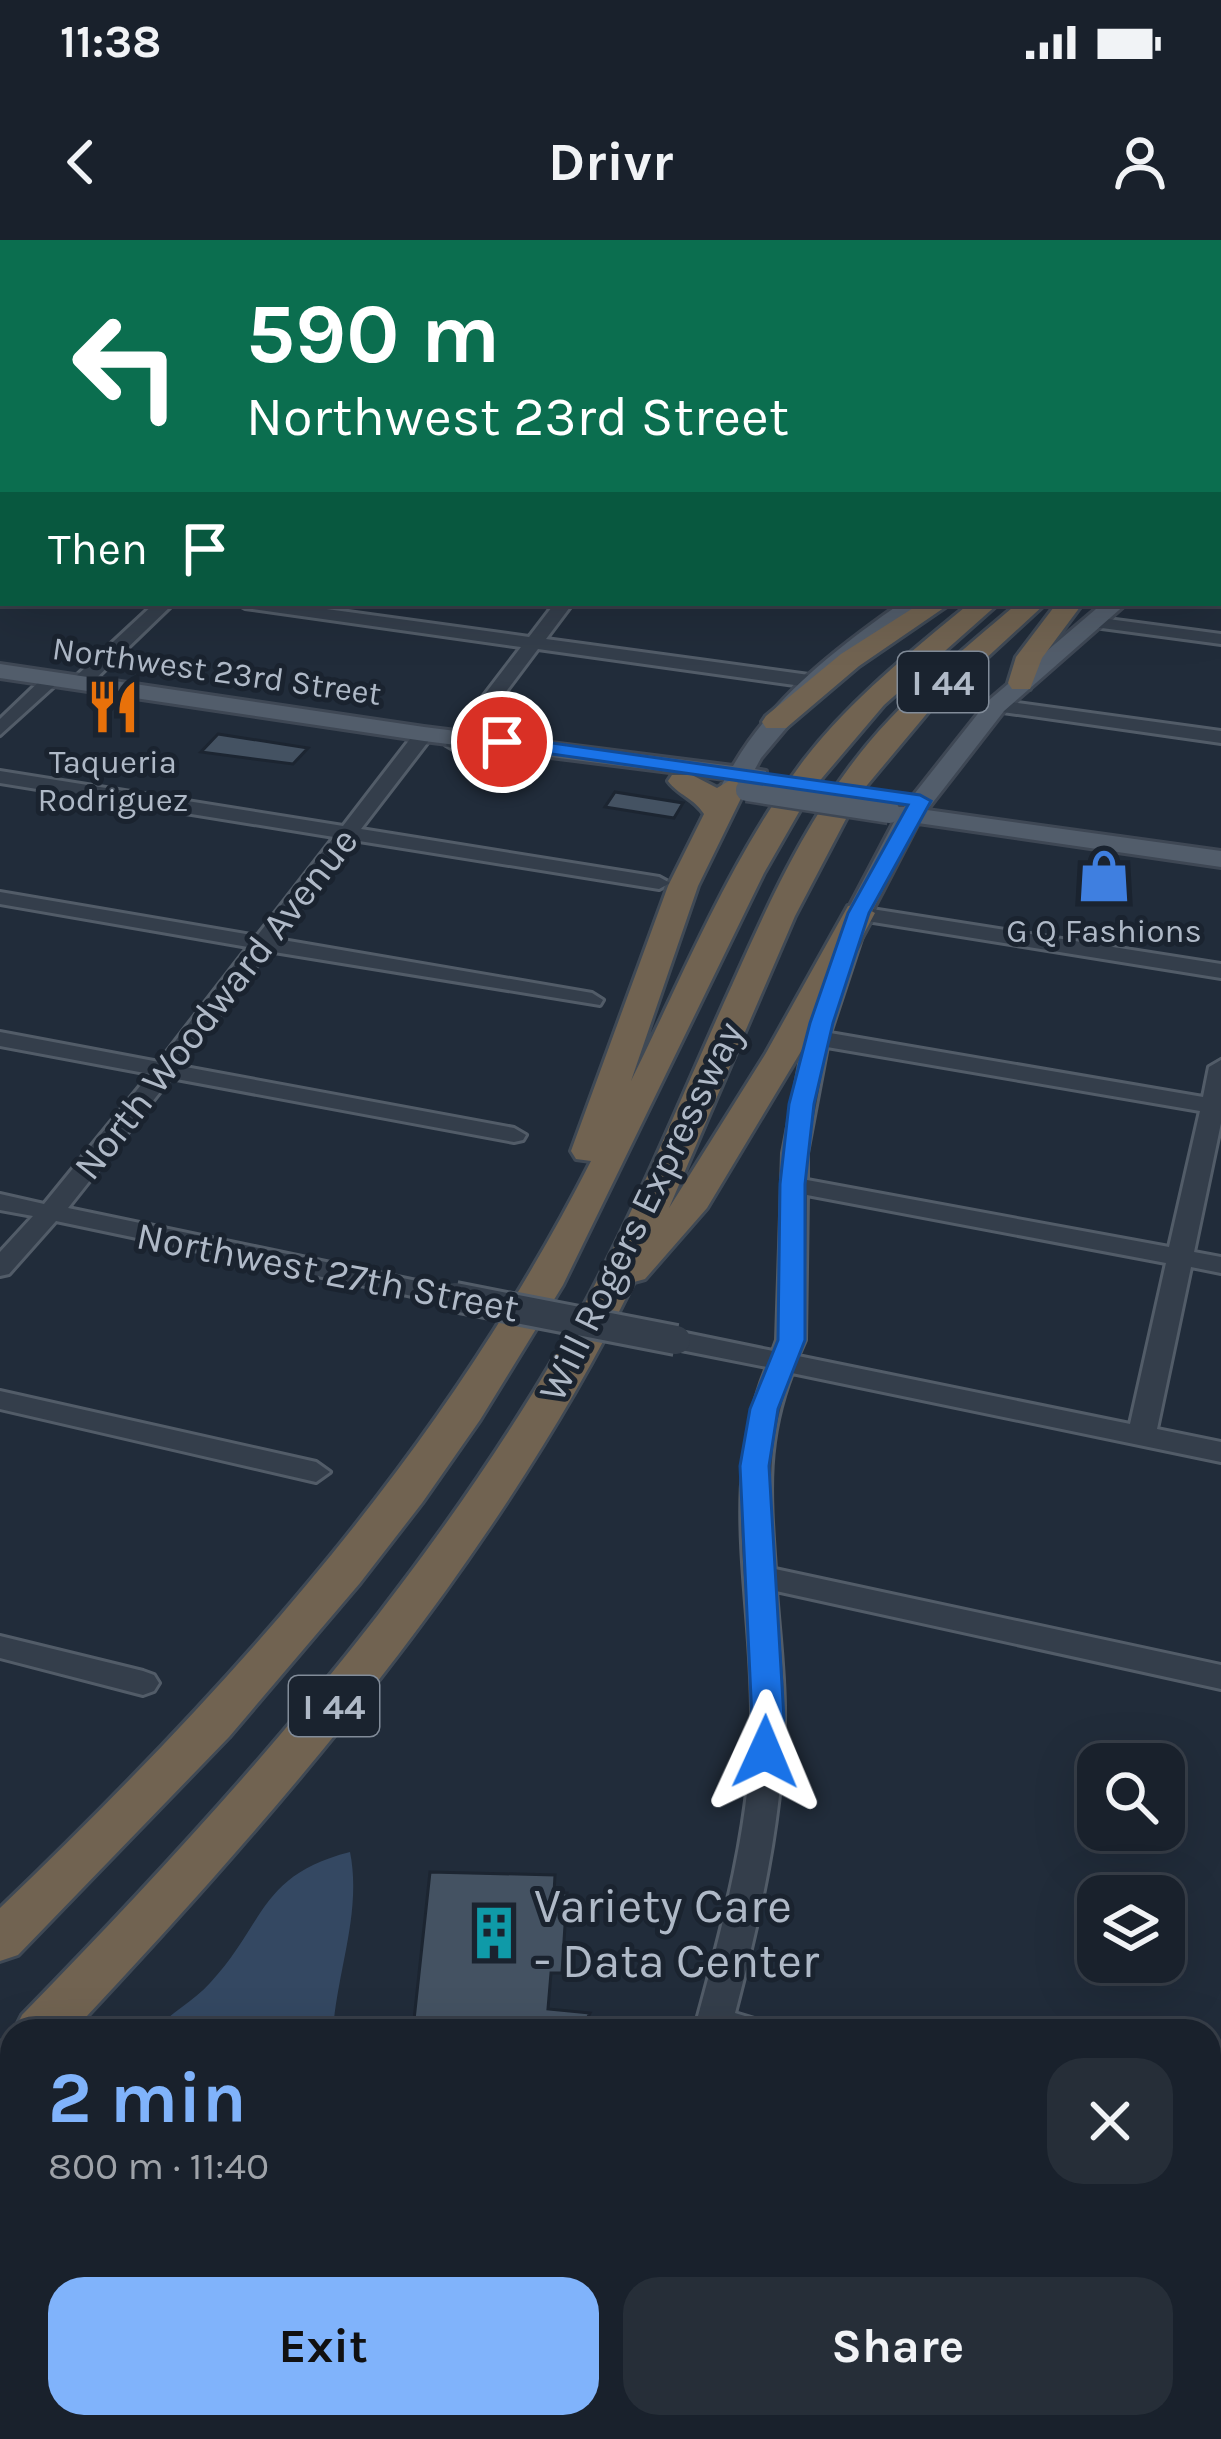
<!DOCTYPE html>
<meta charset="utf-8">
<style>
:root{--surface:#19212c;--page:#262e38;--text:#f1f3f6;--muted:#9fa3a9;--line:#373e48;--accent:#80b3fb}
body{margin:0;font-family:Karla,sans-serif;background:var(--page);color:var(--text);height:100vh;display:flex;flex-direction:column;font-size:45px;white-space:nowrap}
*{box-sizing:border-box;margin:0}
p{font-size:39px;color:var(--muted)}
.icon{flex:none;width:66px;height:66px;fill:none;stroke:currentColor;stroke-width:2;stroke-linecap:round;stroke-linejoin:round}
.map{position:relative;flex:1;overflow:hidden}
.panel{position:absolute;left:0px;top:1779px;width:1221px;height:420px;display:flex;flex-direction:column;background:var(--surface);border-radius:36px 36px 0 0;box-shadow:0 12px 48px #0002,0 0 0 3px var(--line)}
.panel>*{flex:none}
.banner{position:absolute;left:0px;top:0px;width:1221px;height:366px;box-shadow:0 12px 48px #0002,0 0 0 3px var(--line);background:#0b6e4f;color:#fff;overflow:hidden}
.controls{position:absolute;left:1077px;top:1503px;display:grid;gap:24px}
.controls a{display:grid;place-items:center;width:108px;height:108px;border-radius:24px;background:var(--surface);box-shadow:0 12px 48px #0002,0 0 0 3px var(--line);font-size:60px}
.pin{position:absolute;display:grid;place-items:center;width:102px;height:102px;color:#fff;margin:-51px;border:6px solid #fff;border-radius:50%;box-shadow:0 3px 12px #0007}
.me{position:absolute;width:132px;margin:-66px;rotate:1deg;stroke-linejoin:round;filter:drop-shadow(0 0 9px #0008)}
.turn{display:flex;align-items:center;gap:42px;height:252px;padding:0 48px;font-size:54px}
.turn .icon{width:156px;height:156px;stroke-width:2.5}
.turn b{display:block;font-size:84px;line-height:102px}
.then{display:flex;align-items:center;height:114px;padding:0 48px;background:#0003;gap:24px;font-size:45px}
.round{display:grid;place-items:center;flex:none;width:126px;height:126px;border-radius:36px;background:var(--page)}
.summary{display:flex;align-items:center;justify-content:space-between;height:204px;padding:0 48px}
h1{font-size:72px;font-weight:700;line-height:90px;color:var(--accent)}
.primary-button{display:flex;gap:24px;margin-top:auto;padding:24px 48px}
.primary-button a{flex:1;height:138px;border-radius:36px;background:var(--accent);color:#111;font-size:48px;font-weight:700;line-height:138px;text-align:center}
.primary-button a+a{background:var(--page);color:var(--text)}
.status{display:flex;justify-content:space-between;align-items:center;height:84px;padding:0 60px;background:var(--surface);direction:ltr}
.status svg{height:33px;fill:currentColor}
header{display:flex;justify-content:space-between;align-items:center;height:156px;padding:0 48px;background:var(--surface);font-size:54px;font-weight:700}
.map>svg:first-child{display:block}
.green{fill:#23393b}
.water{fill:#344862}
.building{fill:#445262;stroke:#1c2531;stroke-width:3}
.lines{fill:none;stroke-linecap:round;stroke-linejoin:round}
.minor-casing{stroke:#525c68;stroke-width:6}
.major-casing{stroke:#3e4754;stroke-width:6}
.highway-casing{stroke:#3f4955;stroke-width:6}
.minor{fill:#343e4b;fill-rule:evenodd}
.major{fill:#525d6b;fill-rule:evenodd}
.highway{fill:#716351;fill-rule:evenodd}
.minor-bridge-casing{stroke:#525c68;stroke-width:34;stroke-linecap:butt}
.major-bridge-casing{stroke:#3e4754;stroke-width:27;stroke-linecap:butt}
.minor-bridge{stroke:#343e4b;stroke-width:28}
.major-bridge{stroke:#525d6b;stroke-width:22}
.route{fill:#1a73e8;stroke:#114b97;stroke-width:3}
.labels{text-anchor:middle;stroke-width:10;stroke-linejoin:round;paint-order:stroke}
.far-street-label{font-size:33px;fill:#afb9c7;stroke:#1a232f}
.far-poi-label{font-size:33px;fill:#afb9c7;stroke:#1a232f}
.shield{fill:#1a232f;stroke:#828c99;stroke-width:3}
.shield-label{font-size:36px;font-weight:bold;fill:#afb9c7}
.street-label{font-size:39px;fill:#afb9c7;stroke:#1a232f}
.near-poi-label{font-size:48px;fill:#afb9c7;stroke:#1a232f;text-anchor:start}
</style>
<div class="status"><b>11:38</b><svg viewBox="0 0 49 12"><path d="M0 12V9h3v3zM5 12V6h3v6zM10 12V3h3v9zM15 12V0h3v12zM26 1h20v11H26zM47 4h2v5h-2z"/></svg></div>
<header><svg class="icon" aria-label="back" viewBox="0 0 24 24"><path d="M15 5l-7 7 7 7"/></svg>Drivr<svg class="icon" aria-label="person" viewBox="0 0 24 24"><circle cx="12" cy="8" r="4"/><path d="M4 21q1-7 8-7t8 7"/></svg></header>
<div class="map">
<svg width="1221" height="2199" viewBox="0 0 1221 2199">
<rect width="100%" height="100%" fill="#212c3a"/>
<path class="green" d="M0 2119 12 2123V2187H216L255 2199H0Z"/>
<path class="water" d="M350 1612C362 1672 337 1731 333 1791H154C171 1772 193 1762 210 1743 265 1684 259 1635 350 1612Z"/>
<g class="building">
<path d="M218 494 308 508 293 524 201 512Z"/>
<path d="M615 552 683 563 674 578 605 567Z"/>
<path d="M430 1632 555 1635 554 1653H567L562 1733H551L548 1769 590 1773 581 1791 413 1789Z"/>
</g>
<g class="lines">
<defs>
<g id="minor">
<path d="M237 0H277L279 3H240Z"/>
<path d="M740 0H781L783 3H743Z"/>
<rect x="0" y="25" width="3" height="8"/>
<rect x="0" y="94" width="3" height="8"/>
<rect x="0" y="161" width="3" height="8"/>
<path d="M3 182V193L0 194V183Z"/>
<rect x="1218" y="231" width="3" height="10"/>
<path d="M0 236 3 237V247L0 246Z"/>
<rect x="1218" y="307" width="3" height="10"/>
<path d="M0 324 3 325V335L0 334Z"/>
<path d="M155 363H174L87 447H73V439Z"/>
<path d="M236 363H283L529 397 555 363H573L546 399 809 435 818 441 809 447 538 409 463 509 456 511 446 505 521 407 245 368Z"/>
<path d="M1093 377 1221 394V404L1087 386 1084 382Z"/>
<path d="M46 435 62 439 0 495V479Z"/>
<path d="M996 460 1221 491V503L989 470V462Z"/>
<path d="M424 488 434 494 361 589 659 637 670 643 659 649 353 600 277 699 592 753 603 760 600 765 268 711 180 826 514 888 526 895 523 900 514 902 171 838 68 968 455 1049 468 1057 464 1063 455 1065 56 981 9 1034 0 1036V1012L33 976 0 970V954L44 964 150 834 0 806V792L159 822 248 707 0 664V652L257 696 334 597 0 543V531L343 586 417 490Z"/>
<path d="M859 667 1221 724V738L867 681 830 793 1203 857 1209 827 1221 820V883L1194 1012 1221 1017V1033L1191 1027 1157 1189 1221 1202V1222L792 1133C765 1202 770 1256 775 1329L1221 1425V1449L776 1351C779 1394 785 1438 784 1481 782 1581 760 1677 735 1773L758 1780 763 1791H694C722 1689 751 1585 752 1478 753 1355 719 1246 767 1127L676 1109 662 1100 676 1091 773 1111 777 1100 783 913 805 798 848 673ZM827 807 1200 871 1169 1007 807 940V913ZM807 955 1166 1023 1130 1184 798 1116 805 1100Z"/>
<path d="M0 1151 316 1222 330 1232 316 1242 0 1169Z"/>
<path d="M0 1396 143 1431 154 1435 159 1443 154 1451 143 1455 0 1418Z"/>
<path d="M1209 1893 1221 1896V1930L1209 1927Z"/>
<path d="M493 2187H536L531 2199H487Z"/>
</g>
<g id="major">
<path d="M1055 0H1071L1073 3H1057Z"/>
<path d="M1191 0H1207L1209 3H1193Z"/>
<path d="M1218 33 1221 34V52L1218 51Z"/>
<path d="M1221 181V201L1218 202V182Z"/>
<path d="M901 363H926L819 449 761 518 755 529 766 531V541L748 542 741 553 732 555 720 548 725 539 424 501 0 438V424L424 487 733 526C773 457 837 408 901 363Z"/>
<path d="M1103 363H1127L1004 471 927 570 1221 611V627L918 583 868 679H850L846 673 895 580 881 577 878 572 881 567H904L988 461Z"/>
</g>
<g id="highway">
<path d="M1105 0H1123L1124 3H1106Z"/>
<path d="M1135 0H1153L1155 3H1137Z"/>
<path d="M921 363H951L859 426 786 488H766L762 482 766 476 841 414Z"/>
<path d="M970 363H999L884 465 811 551 764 633 563 1045 480 1180 422 1263 360 1343 229 1497 18 1715 0 1721V1668C235 1442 442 1213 591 921L576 919 571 911 668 646 704 574C694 558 678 555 668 541L672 535H692L717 548 732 539 746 548 698 646 631 841C684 733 731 617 804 520 851 459 912 411 970 363Z"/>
<path d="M1018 363H1046L929 471 858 556 795 676 669 968 766 813 848 666 859 664 875 673 800 813 707 968 645 1039 634 1042C495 1323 286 1564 73 1791H14L22 1775C221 1571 412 1359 557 1113 627 995 676 867 733 743 766 669 800 594 849 528 896 464 958 414 1018 363Z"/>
<path d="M1057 363H1083L1042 418 1030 449H1012L1008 443 1016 417Z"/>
<path d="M12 1797V1851L0 1856V1802Z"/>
</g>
</defs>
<use href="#minor" class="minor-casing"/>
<use href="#major" class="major-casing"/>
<use href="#highway" class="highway-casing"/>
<use href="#minor" class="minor"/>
<use href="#major" class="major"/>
<use href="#highway" class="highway"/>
<defs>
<path id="minor-bridge" d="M455 1057 676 1100"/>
<path id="major-bridge" d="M747 550 889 572"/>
</defs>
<use href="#minor-bridge" class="minor-bridge-casing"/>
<use href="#major-bridge" class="major-bridge-casing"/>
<use href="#minor-bridge" class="minor-bridge"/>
<use href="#major-bridge" class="major-bridge"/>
</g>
<path class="route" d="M502 496 920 555 931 561 869 673 833 783 814 864 805 944V1100L778 1169 769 1226 784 1479 777 1521 765 1524 754 1521 749 1512 752 1479 740 1226 750 1169 778 1100 780 944 789 864 810 783 848 673 908 565 496 506 493 502Z"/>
<defs>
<symbol id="restaurant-bare" viewBox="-9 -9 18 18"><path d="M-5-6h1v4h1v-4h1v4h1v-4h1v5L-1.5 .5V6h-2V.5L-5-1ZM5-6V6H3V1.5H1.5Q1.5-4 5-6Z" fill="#e8710a" stroke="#1a232f" stroke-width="2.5" paint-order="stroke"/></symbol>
<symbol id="shop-bare" viewBox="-9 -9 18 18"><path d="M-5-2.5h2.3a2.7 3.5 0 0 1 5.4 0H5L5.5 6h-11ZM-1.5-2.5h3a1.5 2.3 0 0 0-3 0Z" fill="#3f7fe0" stroke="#1a232f" stroke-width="2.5" paint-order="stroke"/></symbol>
<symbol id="building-bare" viewBox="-9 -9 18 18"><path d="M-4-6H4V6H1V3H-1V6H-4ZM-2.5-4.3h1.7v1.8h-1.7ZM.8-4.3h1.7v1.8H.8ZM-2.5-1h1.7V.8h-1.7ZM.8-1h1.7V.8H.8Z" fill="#0f9aa8" stroke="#1a232f" stroke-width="2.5" paint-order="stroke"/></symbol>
</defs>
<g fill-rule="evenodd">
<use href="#restaurant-bare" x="75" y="429" width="76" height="76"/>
<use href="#shop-bare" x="1066" y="598" width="76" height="76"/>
<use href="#building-bare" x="456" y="1655" width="76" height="76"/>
</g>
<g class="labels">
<g class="far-street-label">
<text transform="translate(217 430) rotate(8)" y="12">Northwest 23rd Street</text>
</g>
<g class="far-poi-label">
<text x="113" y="533">Taqueria<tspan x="113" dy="38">Rodriguez</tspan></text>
<text x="1104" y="702">G Q Fashions</text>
</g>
<g class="shield">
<rect x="898" y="412" width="90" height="60" rx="9"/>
<rect x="289" y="1436" width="90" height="60" rx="9"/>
</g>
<g class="shield-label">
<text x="943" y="455">I 44</text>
<text x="334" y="1479">I 44</text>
</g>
<g class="street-label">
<text transform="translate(215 763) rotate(-52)" y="14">North Woodward Avenue</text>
<text transform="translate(640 971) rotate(-64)" y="14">Will Rogers Expressway</text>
<text transform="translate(328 1031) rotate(11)" y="14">Northwest 27th Street</text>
</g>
<g class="near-poi-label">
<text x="534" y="1682">Variety Care<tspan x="534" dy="55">- Data Center</tspan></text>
</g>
</g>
</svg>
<div class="controls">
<a><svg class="icon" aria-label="search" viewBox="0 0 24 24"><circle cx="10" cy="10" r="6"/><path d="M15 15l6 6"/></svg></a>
<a><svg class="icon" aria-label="layers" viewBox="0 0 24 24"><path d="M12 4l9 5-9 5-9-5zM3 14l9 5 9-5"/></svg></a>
</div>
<div class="pin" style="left:502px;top:502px;background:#d93025"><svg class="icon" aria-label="arrive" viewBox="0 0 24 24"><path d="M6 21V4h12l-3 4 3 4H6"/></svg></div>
<svg class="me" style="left:765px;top:1512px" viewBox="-20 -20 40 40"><path d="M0-17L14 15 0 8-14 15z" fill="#1a73e8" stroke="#fff" stroke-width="4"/></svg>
<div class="banner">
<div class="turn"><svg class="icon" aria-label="left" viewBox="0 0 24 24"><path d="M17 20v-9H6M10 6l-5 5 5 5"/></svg><div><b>590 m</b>Northwest 23rd Street</div></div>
<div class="then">Then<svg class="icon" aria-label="arrive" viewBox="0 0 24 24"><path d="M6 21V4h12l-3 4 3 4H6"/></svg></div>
</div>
<section class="panel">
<div class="summary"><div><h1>2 min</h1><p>800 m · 11:40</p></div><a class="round"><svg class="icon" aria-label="close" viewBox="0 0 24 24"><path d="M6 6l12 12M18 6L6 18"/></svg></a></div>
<div class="primary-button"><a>Exit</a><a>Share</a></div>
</section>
</div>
